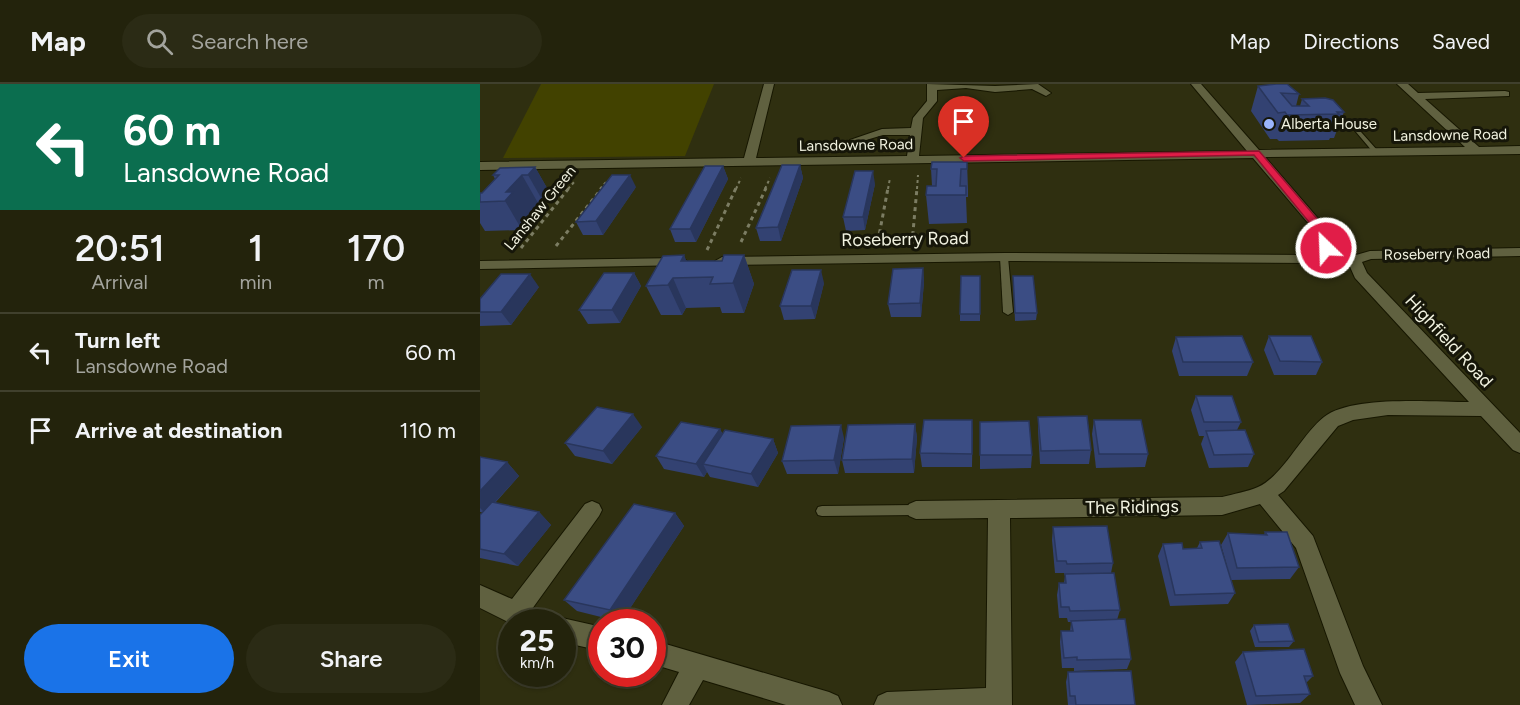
<!DOCTYPE html>
<style>
:root{--surface:#23230c;--page:#2b2b15;--text:#f1f3f6;--muted:#a3a49d;--line:#40402d;--accent:#1a73e8}
body{margin:0;font-family:Figtree,sans-serif;background:var(--page);color:var(--text);height:100vh;display:flex;flex-direction:column;font-size:22px;white-space:nowrap}
*{box-sizing:border-box;margin:0}
p{font-size:20px;color:var(--muted)}
.icon{flex:none;width:33px;height:33px;fill:none;stroke:currentColor;stroke-width:2;stroke-linecap:round;stroke-linejoin:round}
.map{position:relative;flex:1;overflow:hidden}
.drawer{display:flex;flex-direction:column;background:var(--surface);width:480px}
.drawer>*{flex:none}
.top-card{background:#0b6e4f;color:#fff;overflow:hidden}
.speed{position:absolute;left:18px;top:525px;display:flex;gap:12px;font-size:30px;font-weight:700;text-align:center}
.speed>*{display:grid;place-content:center;width:78px;height:78px;border-radius:50%;background:var(--surface);box-shadow:0 2px 4px #0004,0 0 0 2px var(--line);line-height:1}
.speed small{font-size:15px;font-weight:400}
.speed .limit{border:9px solid #d22;background:#fff;color:#111}
.pin{position:absolute;display:grid;place-items:center;width:51px;height:51px;color:#fff;margin:-62px -26px;border-radius:50% 50% 50% 0;rotate:-45deg;box-shadow:0 0 6px #0007}
.pin .icon{rotate:45deg}
.me{position:absolute;width:66px;margin:-33px;rotate:336deg;stroke-linejoin:round;filter:drop-shadow(0 0 4px #0008)}
.turn{display:flex;align-items:center;gap:21px;height:126px;padding:0 24px;font-size:27px}
.turn .icon{width:78px;height:78px;stroke-width:2.5}
.turn b{display:block;font-size:42px;line-height:51px}
.eta{display:flex;justify-content:space-evenly;align-items:center;height:102px;text-align:center}
.eta b{font-size:36px;font-weight:600;line-height:42px}
.button{display:flex;gap:12px;margin-top:auto;padding:12px 24px}
.button a{flex:1;height:69px;border-radius:36px;background:var(--accent);color:#fff;font-size:24px;font-weight:600;line-height:69px;text-align:center}
.button a+a{background:var(--page);color:var(--text)}
ul{padding:0;list-style:none}
li{display:flex;align-items:center;gap:18px;height:78px;padding:0 24px;border-top:2px solid var(--line)}
li div{flex:1}
li b{display:block;font-size:22px}
li em{font-style:normal}
header{display:flex;align-items:center;gap:36px;box-sizing:border-box;height:84px;padding:0 30px;background:var(--surface);border-bottom:2px solid var(--line)}
header strong{font-size:28px}
nav{display:flex;gap:33px;margin-inline-start:auto;font-size:21px}
.search{width:420px;height:54px;background:var(--page);display:flex;align-items:center;gap:15px;box-sizing:border-box;padding:0 21px;border-radius:33px;color:var(--muted);font-size:22px}
main{display:flex;flex:1;min-height:0}
.map>svg:first-child{display:block}
.green{fill:#424200}
.lines{fill:none;stroke-linecap:round;stroke-linejoin:round}
.service-casing{stroke:#171700;stroke-width:2}
.minor-casing{stroke:#171700;stroke-width:2}
.path-far1{stroke:#7c7d63;stroke-width:2;stroke-dasharray:3 3;stroke-linecap:butt}
.path{stroke:#7c7d63;stroke-width:3;stroke-dasharray:4 4;stroke-linecap:butt}
.service{fill:#606140;fill-rule:evenodd}
.minor{fill:#606140;fill-rule:evenodd}
.wall{fill:#334272}
.shaded-wall{fill:#29365c}
.building{fill:#3b4d84;stroke:#29365c;stroke-width:1.5}
.route{fill:#e11d48;stroke:#92132f;stroke-width:1.5}
.poi-dot{fill:#9ab5fd;stroke:#161609;stroke-width:2}
.labels{text-anchor:middle;stroke-width:6;stroke-linejoin:round;paint-order:stroke}
.far-poi-label{font-size:15px;fill:#f1f2e0;stroke:#161609;text-anchor:start}
.far-street-label{font-size:15px;fill:#f1f2e0;stroke:#161609}
.street-label{font-size:18px;fill:#f1f2e0;stroke:#161609}
</style>
<header>
<strong>Map</strong>
<div class="search"><svg class="icon" aria-label="search" viewBox="0 0 24 24"><circle cx="10" cy="10" r="6"/><path d="M15 15l6 6"/></svg>Search here</div>
<nav><a>Map</a><a>Directions</a><a>Saved</a></nav>
</header>
<main>
<section class="drawer">
<div class="top-card">
<div class="turn"><svg class="icon" aria-label="left" viewBox="0 0 24 24"><path d="M17 20v-9H6M10 6l-5 5 5 5"/></svg><div><b>60 m</b>Lansdowne Road</div></div>
</div>
<div class="eta">
<div><b>20:51</b><p>Arrival</p></div>
<div><b>1</b><p>min</p></div>
<div><b>170</b><p>m</p></div>
</div>
<ul>
<li><svg class="icon" aria-label="left" viewBox="0 0 24 24"><path d="M17 20v-9H6M10 6l-5 5 5 5"/></svg><div><b>Turn left</b><p>Lansdowne Road</p></div><em>60 m</em></li>
<li><svg class="icon" aria-label="arrive" viewBox="0 0 24 24"><path d="M6 21V4h12l-3 4 3 4H6"/></svg><div><b>Arrive at destination</b></div><em>110 m</em></li>
</ul>
<div class="button"><a>Exit</a><a>Share</a></div>
</section>
<div class="map">
<svg width="1040" height="621" viewBox="0 0 1040 621">
<rect width="100%" height="100%" fill="#2f2f10"/>
<path class="green" d="M61 0H234L205 72 23 74Z"/>
<g class="lines">
<defs>
<g id="service">
<path d="M873 39 897 66V68H893L871 42 870 41Z"/>
<path d="M524 170 528 173 533 228 528 231 523 228 520 173Z"/>
<path d="M436 421 440 422 442 426 440 430 436 431 342 432 338 431 336 427 338 423 342 422Z"/>
</g>
<g id="minor">
<path d="M284 0H294L276 74 427 72 430 51H403L376 59 370 56 402 45 431 44 433 34 447 17V0L515 2 558 0 571 9 566 12 552 5 515 8 486 4 457 6V17L443 34 439 72 767 67 711 0H721L779 66 985 63 917 0H928L938 9 1025 7 1029 8V12L945 15 999 63 1040 62V70L785 73 854 153C853 164 849 176 837 179L524 177 242 181 235 177 242 173 524 169 833 171 839 163 840 153 773 74 0 86V78L264 74Z"/>
<path d="M1040 164V172L891 175 882 178 887 189 1040 349V369L1033 366 1001 332 908 331 873 336 858 342 804 407 798 411 833 452 883 582 902 621H875L860 589 816 464 780 420 742 431 530 434 532 621H394L398 612 407 608 506 604 508 434 436 435 429 432 426 426 429 420 436 417 742 413C753 410 767 408 778 403 804 391 821 351 844 333 871 311 954 318 989 318L875 194 867 176 869 173 890 167Z"/>
<path d="M202 174 209 178 207 181 0 185V177Z"/>
<path d="M112 417 119 420 122 426 119 432 52 525 61 530 65 538 32 540 0 524V501L32 515 105 420Z"/>
<path d="M82 534 122 543V567L82 558V538H73Z"/>
<path d="M172 556 349 608 358 612 362 621H306L223 596 209 621H182L199 588 172 580Z"/>
</g>
</defs>
<use href="#service" class="service-casing"/>
<use href="#minor" class="minor-casing"/>
<g class="path-far1">
<path d="M88 105 95 97"/>
<path d="M120 105 127 97"/>
<path d="M256 105 261 94"/>
<path d="M285 105 290 94"/>
<path d="M408 105 410 94"/>
<path d="M437 105 438 91"/>
</g>
<g class="path">
<path d="M398 157 408 104"/>
<path d="M261 158 286 104"/>
<path d="M432 159 437 104"/>
<path d="M76 162 122 104"/>
<path d="M41 164 89 104"/>
<path d="M227 166 256 104"/>
</g>
<use href="#service" class="service"/>
<use href="#minor" class="minor"/>
</g>
<g class="wall">
<path d="M778 2 819 10 816 22H820L822 15 864 28 854 54H850L849 56 799 57 797 55H790L771 27Z"/>
<path d="M487 78 488 105V113H486L487 139 449 140 446 111 452 102 451 85Z"/>
<path d="M320 81 323 94 301 157H280L276 144Z"/>
<path d="M243 82 248 95 216 158H195L190 145Z"/>
<path d="M55 83 71 111 64 119H58L47 132 50 136 42 146 5 147 0 139V109H2L15 95 13 91Z"/>
<path d="M395 100 385 146 366 147 363 133Z"/>
<path d="M156 103 123 151H103L96 138Z"/>
<path d="M204 171 206 177H242L264 171 274 200 264 229H242L240 223 206 224 202 231H181L166 202Z"/>
<path d="M443 184 444 198 441 233H411L408 220Z"/>
<path d="M154 189 161 202 140 239 108 240 99 226Z"/>
<path d="M500 192V237H480V230Z"/>
<path d="M533 192 557 229 556 236 535 237Z"/>
<path d="M344 199 335 235 304 236 300 222Z"/>
<path d="M59 203 31 241 0 242V215Z"/>
<path d="M789 252 842 278 836 291H794L784 266Z"/>
<path d="M696 253 773 278 767 292H699L692 267Z"/>
<path d="M716 312 761 338 757 346 774 370 768 383 729 384 721 360 724 352H719L711 326Z"/>
<path d="M558 333 611 366 609 380H560L558 346Z"/>
<path d="M492 336V383H442L440 369Z"/>
<path d="M614 336 668 370 665 383 616 384 612 350Z"/>
<path d="M435 340 437 354 434 389H365L362 376Z"/>
<path d="M162 343 132 380 95 372 85 359Z"/>
<path d="M240 345 243 351 293 355 298 369 278 403 230 393 227 388 224 393 184 385 176 372Z"/>
<path d="M364 354 358 390H307L302 377Z"/>
<path d="M500 371H552L551 384 500 385Z"/>
<path d="M0 373 27 378 39 392 15 419 59 428 71 441 38 482 0 474V431L3 428H0Z"/>
<path d="M195 429 204 442 141 538 97 527 84 516Z"/>
<path d="M573 443 633 479 631 489 640 526 637 536 651 575 647 585 594 587V584H582L580 558 581 547H590L591 538H588L587 534H579L577 511 579 499H584L585 492 584 489H575L572 456Z"/>
<path d="M785 448 819 483 810 495 751 496 755 509 748 520 690 522 678 472 683 460 703 465 717 464 720 458 747 482 741 461 748 449 784 451Z"/>
<path d="M774 541 814 557 809 563H775L770 547Z"/>
<path d="M763 568 833 592 826 599 830 610 820 619 767 621 755 578Z"/>
<path d="M588 588 655 621H588L586 598Z"/>
</g>
<g class="shaded-wall">
<path d="M320 81 323 94 301 157 298 143Z"/>
<path d="M243 82 248 95 216 158 210 145Z"/>
<path d="M55 83 71 111 64 119 48 91Z"/>
<path d="M393 87 395 100 385 146 383 133Z"/>
<path d="M42 91 58 119 47 132 50 136 42 146 25 117 26 108Z"/>
<path d="M150 91 156 103 123 151 116 137Z"/>
<path d="M204 171 213 194 201 177Z"/>
<path d="M264 171 274 200 264 229 253 199Z"/>
<path d="M443 184 444 198 441 233 440 219Z"/>
<path d="M341 186 344 199 335 235 331 222Z"/>
<path d="M154 189 161 202 140 239 132 226Z"/>
<path d="M50 190 59 203 31 241 21 228Z"/>
<path d="M193 194 206 224 202 231 188 201Z"/>
<path d="M153 330 162 343 132 380 123 367Z"/>
<path d="M492 336 493 349 492 383Z"/>
<path d="M435 340 437 354 434 389 432 375Z"/>
<path d="M361 341 364 354 358 390 354 376Z"/>
<path d="M240 345 247 359 223 380 227 388 224 393 216 380Z"/>
<path d="M293 355 298 369 278 403 271 390Z"/>
<path d="M27 378 39 392 5 429 0 424V407Z"/>
<path d="M59 428 71 441 38 482 24 470Z"/>
<path d="M195 429 204 442 141 538 130 526Z"/>
</g>
<g class="building">
<path d="M796 0H807L819 10 801 9 812 22H829L822 15 845 14 853 16 864 28H857L859 30 807 31 805 28 798 29 778 2Z"/>
<path d="M452 78H487V85H481L480 102H486V111H446L447 102H456L457 85H451Z"/>
<path d="M302 81H320L298 143 276 144Z"/>
<path d="M225 82H243L210 145H190Z"/>
<path d="M55 83 48 91H42L26 108H33L25 117 0 118V109H2L19 91H13L20 84Z"/>
<path d="M375 87H393L383 133H363Z"/>
<path d="M132 91H150L116 137 96 138Z"/>
<path d="M204 171 201 177H242L244 171H264L253 199 230 200 233 193 193 194 188 201 166 202 183 172Z"/>
<path d="M443 184 440 219 408 220 413 185Z"/>
<path d="M312 186H341L331 222H300Z"/>
<path d="M124 189H154L132 226H99Z"/>
<path d="M21 190H50L21 228H0V215Z"/>
<path d="M481 192H500V230H480Z"/>
<path d="M533 192H553L557 229H535Z"/>
<path d="M762 252 773 278H703L696 253Z"/>
<path d="M789 252H831L842 278 800 277Z"/>
<path d="M716 312H752L761 338H724Z"/>
<path d="M117 323 153 330 123 367 85 359Z"/>
<path d="M607 332 611 366 561 367 558 333Z"/>
<path d="M444 336H492V370L440 369Z"/>
<path d="M614 336H661L668 370H619Z"/>
<path d="M549 337 552 371H500V338Z"/>
<path d="M201 338 240 345 216 380 176 372Z"/>
<path d="M435 340 432 375 362 376 368 341Z"/>
<path d="M361 341 354 376 302 377 311 342Z"/>
<path d="M245 346 293 355 271 390 223 380Z"/>
<path d="M765 346 774 370 734 371 726 347Z"/>
<path d="M0 373 27 378 0 407Z"/>
<path d="M12 418 59 428 24 470 0 465V431Z"/>
<path d="M154 420 195 429 130 526 84 516Z"/>
<path d="M627 442 633 479 587 480 586 477H577L573 443Z"/>
<path d="M785 448H807L819 483 757 484 748 449 787 451Z"/>
<path d="M739 457 755 509 695 511 683 460 702 459 703 465 722 464 720 458Z"/>
<path d="M634 489 640 526 590 527 589 523H581L579 499H586L585 490Z"/>
<path d="M645 535 651 575 597 576V573L584 574 581 547H593L591 537Z"/>
<path d="M808 540 814 557 779 558 774 541Z"/>
<path d="M824 565 833 592H824L830 610 776 612 763 568Z"/>
<path d="M651 587 655 621H596L595 612H590L588 588Z"/>
</g>
<path class="route" d="M779 67 851 151 850 167H842V154L774 71 484 77 480 74 484 72Z"/>
<circle class="poi-dot" cx="789" cy="40" r="6"/>
<g class="labels">
<g class="far-poi-label">
<text x="801" y="45">Alberta House</text>
</g>
<g class="far-street-label">
<text transform="translate(970 51) rotate(-1)" y="5">Lansdowne Road</text>
<text transform="translate(376 61) rotate(-1)" y="5">Lansdowne Road</text>
<text transform="translate(60 124) rotate(-51)" y="5">Lanshaw Green</text>
<text transform="translate(957 170) rotate(-1)" y="5">Roseberry Road</text>
</g>
<g class="street-label">
<text transform="translate(425 155) rotate(-1)" y="6">Roseberry Road</text>
<text transform="translate(969 257) rotate(47)" y="6">Highfield Road</text>
<text transform="translate(652 423) rotate(-1)" y="6">The Ridings</text>
</g>
</g>
</svg>
<div class="speed"><div>25<small>km/h</small></div><div class="limit">30</div></div>
<div class="pin" style="left:484px;top:74px;background:#d93025"><svg class="icon" aria-label="arrive" viewBox="0 0 24 24"><path d="M6 21V4h12l-3 4 3 4H6"/></svg></div>
<svg class="me" style="left:846px;top:164px" viewBox="-20 -20 40 40"><circle r="17" fill="#e11d48" stroke="#fff" stroke-width="3"/><path d="M0-11L8 9 0 5-8 9z" fill="#fff"/></svg>
</div>
</main>
